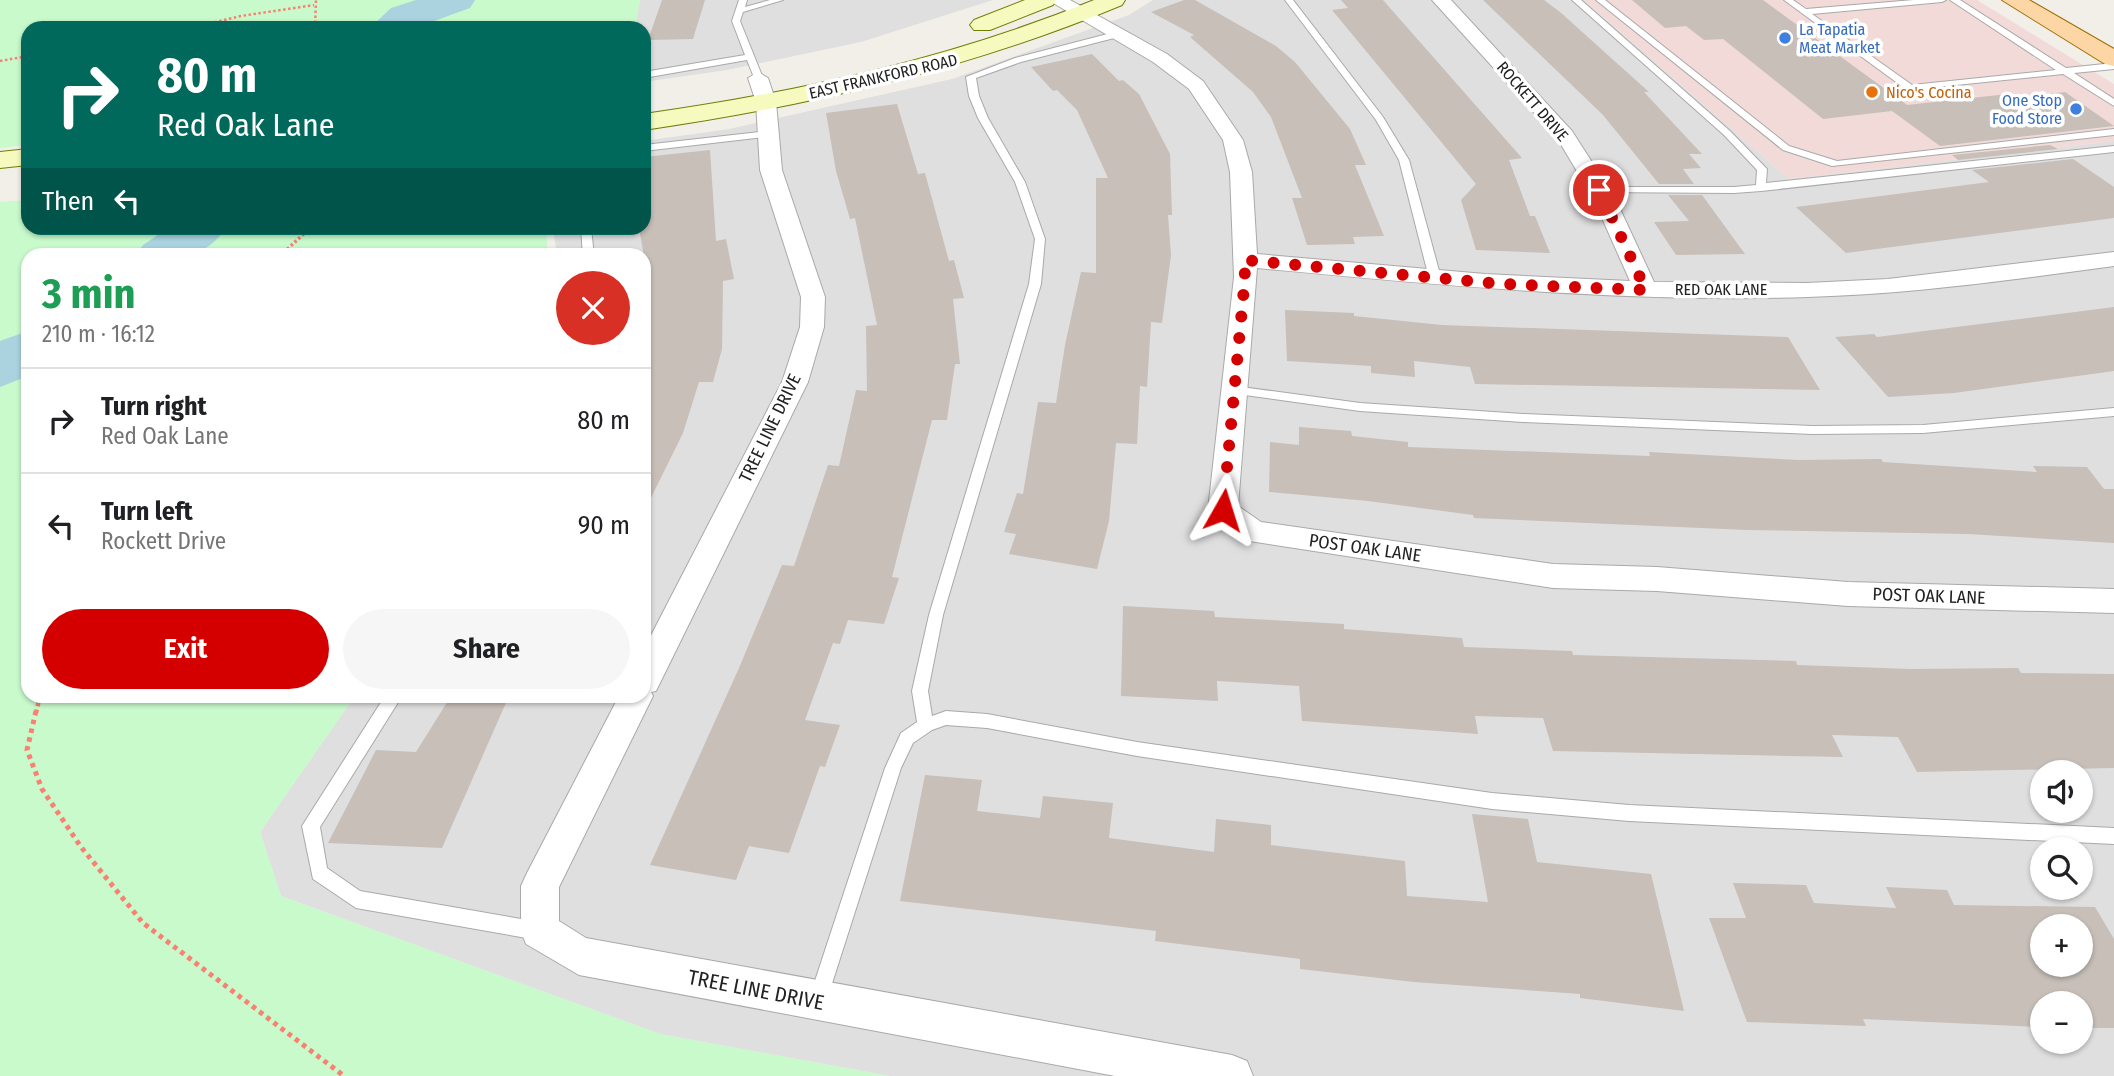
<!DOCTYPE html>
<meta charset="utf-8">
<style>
:root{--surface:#fff;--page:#f6f6f6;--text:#202124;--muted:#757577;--line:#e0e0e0;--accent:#d40000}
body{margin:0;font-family:"Fira Sans Condensed",sans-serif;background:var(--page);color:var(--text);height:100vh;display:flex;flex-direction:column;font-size:26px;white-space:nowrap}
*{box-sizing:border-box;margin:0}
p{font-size:23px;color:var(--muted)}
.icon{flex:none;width:38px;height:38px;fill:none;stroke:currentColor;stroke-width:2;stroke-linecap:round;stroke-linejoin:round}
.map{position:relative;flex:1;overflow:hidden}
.sheet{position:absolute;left:21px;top:248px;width:630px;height:455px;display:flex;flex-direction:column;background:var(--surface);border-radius:21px;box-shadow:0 2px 5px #0004}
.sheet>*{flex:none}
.banner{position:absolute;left:21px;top:21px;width:630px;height:214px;border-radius:21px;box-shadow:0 2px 5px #0004;background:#00695c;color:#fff;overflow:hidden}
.tools{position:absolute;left:2030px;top:760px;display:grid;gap:14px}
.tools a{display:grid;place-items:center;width:63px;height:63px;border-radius:50%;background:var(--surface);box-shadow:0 2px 5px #0004;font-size:35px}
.pin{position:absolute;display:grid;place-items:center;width:60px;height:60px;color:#fff;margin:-30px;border:4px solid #fff;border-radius:50%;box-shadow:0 2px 7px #0007}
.me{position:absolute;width:77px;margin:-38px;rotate:6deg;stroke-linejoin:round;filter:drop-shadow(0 0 5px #0008)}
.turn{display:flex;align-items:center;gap:24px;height:147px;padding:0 21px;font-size:32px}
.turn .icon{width:91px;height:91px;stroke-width:2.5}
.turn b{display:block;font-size:49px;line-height:60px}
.then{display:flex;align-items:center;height:66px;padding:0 21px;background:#0003;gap:14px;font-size:26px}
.round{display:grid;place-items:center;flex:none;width:74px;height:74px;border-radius:37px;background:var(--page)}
.headline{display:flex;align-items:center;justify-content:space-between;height:119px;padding:0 21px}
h1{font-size:42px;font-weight:700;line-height:52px;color:#1e9e55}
.cta{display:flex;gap:14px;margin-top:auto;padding:14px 21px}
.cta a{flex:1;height:80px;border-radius:42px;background:var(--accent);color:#fff;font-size:28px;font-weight:700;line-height:80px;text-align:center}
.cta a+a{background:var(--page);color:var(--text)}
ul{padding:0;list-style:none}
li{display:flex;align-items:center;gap:21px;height:105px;padding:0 21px;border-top:2px solid var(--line)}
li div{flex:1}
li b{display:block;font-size:26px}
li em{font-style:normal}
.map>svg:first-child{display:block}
.residential{fill:#e0dfdf;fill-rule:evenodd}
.commercial{fill:#f2dad9}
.park{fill:#c8facc}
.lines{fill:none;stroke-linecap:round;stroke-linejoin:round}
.river{fill:#aad3df;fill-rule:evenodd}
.building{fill:#c7bfb8;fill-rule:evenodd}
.lane-casing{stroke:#a9a9a9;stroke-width:2}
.street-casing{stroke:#a9a9a9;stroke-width:2}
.secondary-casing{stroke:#707d05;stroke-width:2}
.primary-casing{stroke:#a06b00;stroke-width:2}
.path-far3{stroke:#fa8072;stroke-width:2.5;stroke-dasharray:2.5 2.5;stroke-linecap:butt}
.path-far2{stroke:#fa8072;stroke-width:3.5;stroke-dasharray:2.5 2.5;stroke-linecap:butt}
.path-far1{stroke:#fa8072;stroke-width:4.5;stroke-dasharray:3.5 3.5;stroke-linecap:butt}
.path{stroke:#fa8072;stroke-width:5;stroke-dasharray:4.5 4.5;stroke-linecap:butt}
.lane{fill:#fff;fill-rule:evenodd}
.street{fill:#fff;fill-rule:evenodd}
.secondary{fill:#f7fabf;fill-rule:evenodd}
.primary{fill:#fcd6a4;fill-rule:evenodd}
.route{stroke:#d40000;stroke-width:12;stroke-dasharray:0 21.6}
.shop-dot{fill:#3f7fe0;stroke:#fff;stroke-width:2.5}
.food-dot{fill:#e8710a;stroke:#fff;stroke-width:2.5}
.labels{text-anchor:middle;stroke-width:7;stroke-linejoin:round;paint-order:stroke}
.far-shop-label{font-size:16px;fill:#366cbe;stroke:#fff;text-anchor:start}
.far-street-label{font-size:16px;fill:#222;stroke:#fff}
.far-food-label{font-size:16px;fill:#c56008;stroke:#fff;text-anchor:start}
.street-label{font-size:18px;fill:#222;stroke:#fff}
.near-street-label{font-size:21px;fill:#222;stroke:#fff}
</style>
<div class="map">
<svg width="2114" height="1076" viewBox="0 0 2114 1076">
<rect width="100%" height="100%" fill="#f2efe9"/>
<g class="residential">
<path d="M640 0H993L861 42 727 70 644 82V28H635Z"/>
<path d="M1153 0H1584L1789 179 2114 141V1076H890L660 1034 281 896 260 832 354 697 644 696V256L557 255 553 228H644V141L729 129 952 79 1129 15ZM2042 772H2081V810H2042ZM2042 849H2081V887H2042ZM2042 926H2081V964H2042ZM2042 1003H2081V1041H2042Z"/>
</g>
<path class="commercial" d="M1584 0H1977L2114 84V141L1789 179Z"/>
<g class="park">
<path d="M0 0H640L635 28H28V145L0 148Z"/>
<path d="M28 200V228H546L548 255 28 256V696L354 697 260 832 281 896 660 1034 890 1076H0V202Z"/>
</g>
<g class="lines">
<g class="river">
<path d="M416 0H475L470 8 415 28H370L391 8Z"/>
<path d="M168 228H226C202 263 173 256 135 256L143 245Z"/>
<path d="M28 331V376L0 387V341Z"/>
</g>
</g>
<g class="building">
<path d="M662 0H705L693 39 648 40Z"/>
<path d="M1184 0H1195L1276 46 1295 62 1350 129 1366 165H1355L1384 236 1353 237 1355 244 1307 245 1292 198H1302L1271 117 1253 92 1190 37 1194 35 1151 12Z"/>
<path d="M1341 0H1383L1522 158 1509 160 1530 216H1535L1550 253 1476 250 1461 200 1476 184 1332 10 1348 8Z"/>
<path d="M1483 0H1544L1560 12 1649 92H1644L1702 154H1689L1701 168 1683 169 1694 184H1659L1603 115Z"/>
<path d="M1632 0H1763L1907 105 2017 93 2023 97 2065 92 2114 126 1940 146 1892 111 1823 119 1723 39 1704 40 1686 26 1665 28Z"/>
<path d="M1092 54 1119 81 1123 80 1139 94 1170 154 1172 215H1168L1171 255 1162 323 1151 322 1147 387 1140 386 1137 444 1116 443 1109 521 1097 569 1009 554 1016 534 1004 532 1017 493 1023 494 1038 402 1056 403 1065 345 1081 272 1096 273V178H1108L1077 110 1057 90 1053 91 1031 67Z"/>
<path d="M897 104 918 174 925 173 949 261 954 260 964 298 953 299 960 364H955L947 420H932L892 577 899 578 884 624 848 620 840 644 833 643 805 720 840 725 825 767 820 766 789 853 749 846 736 880 650 865 739 668 782 565 794 566 828 465 839 466 856 390 867 391 866 326 877 325 855 218 850 219 836 171 826 113Z"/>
<path d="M2050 145 2058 149 1958 160 1952 155Z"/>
<path d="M710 150 716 241 726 239 734 279 723 281 722 349 713 382H699L683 433 644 512V256L639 228H644V157Z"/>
<path d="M2073 159 2114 187V218L1846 253 1796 207 1989 182 1972 170Z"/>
<path d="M1668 195H1702L1745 254 1676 255 1654 222 1689 221Z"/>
<path d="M2114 307V371L1954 393 1888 397 1835 337 1874 334 1877 337Z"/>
<path d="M1285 310 1354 313V316L1442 325 1788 337 1820 390 1475 384 1470 367 1414 361 1415 377 1371 373V366L1287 361Z"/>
<path d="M1299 427 1351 431 1352 436 1408 442V447L1650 456 1649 452 1799 460 1881 459 1883 462 2037 472 2033 466 2087 467 2104 489H2114V543L1968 534 1747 530 1474 518 1473 515 1368 501 1269 492 1270 442 1299 445Z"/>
<path d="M1123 606 1214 611 1215 617 1344 624V629L1462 638 1464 647 1572 651 1573 655 1796 661 1797 665 1911 669 2018 668 2021 673 2114 674V768L1917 772 1898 737 1832 735 1843 757 1553 751 1543 718 1475 716 1478 734 1302 721 1299 686 1217 681 1218 701 1121 696Z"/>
<path d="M451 696H509L442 848 328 843 376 750 416 752Z"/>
<path d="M925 775 982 780 977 811 1040 818 1043 796 1113 803 1109 838 1214 852 1216 819 1271 825V845L1405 861 1407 896 1488 902 1472 814 1528 819 1537 862 1651 874 1684 1011 1580 998V994L1414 982 1300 969V959L1155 941 1156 931 900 901Z"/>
<path d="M1733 883 1806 885 1814 903 1896 908 1886 887 1947 890 1954 905 2095 907 2114 939V1028H2081V1003H2042V1027L1863 1019 1866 1026 1747 1022 1709 918H1746ZM2042 926H2081V964H2042Z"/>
</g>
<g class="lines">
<defs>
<g id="lane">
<path d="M739 0H747L745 7 770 0H783L743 12 740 21 763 78 761 80H755L747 60 644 78V72L745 55 732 21Z"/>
<path d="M1285 0H1293L1383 117 1409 160 1441 278 1439 280H1431L1429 278 1399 160 1376 120Z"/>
<path d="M1572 0H1581L1730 131 1767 169 1766 183 2114 146V152L1761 191 1734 193 1595 192V188L1599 187H1734L1756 185 1757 170 1724 135Z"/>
<path d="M1596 0H1605L1789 146 1837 161 2114 129V135L1832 166 1783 150Z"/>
<path d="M1784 0H1793L1806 9 1914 0H1946L1942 2 1812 14 1912 85 2056 70 1950 0H1960L2066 68 2114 63V69L2074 73 2114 99V106L2063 74 1907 90Z"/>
<path d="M1119 31 1123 34 1122 36 1021 62 976 78 979 96 988 118 1025 182 1045 239 1041 284 943 615 928 691 932 716 946 711 987 714 1137 742 1492 793 1629 805 2114 828V844L1629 821 1492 809 1137 756 987 728 946 725 932 730 913 743 901 768 828 996 826 1003 819 1005 812 1003 810 996 885 768 901 733 917 722 912 691 929 615 1029 284 1035 239 1015 182 978 118 969 96 966 77 1015 58Z"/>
<path d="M769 131 774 134 772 136 644 151V145Z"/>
<path d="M581 228H591L594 256H583Z"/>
<path d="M1234 386 1360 403 1523 414 1812 426 1923 425 2114 408V416L1923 433 1812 434 1523 422 1360 411 1230 393 1228 390Z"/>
<path d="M385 696H402L320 827 327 868 360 891 538 922 544 925 547 931 544 937 538 940 356 908 313 879 302 826Z"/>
</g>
<g id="street">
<path d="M1048 0H1070L1167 54 1203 81 1243 140 1252 172 1257 254 1485 274 1630 281 1593 198 1557 138 1432 0H1451L1572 131 1615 198 1654 282 1807 283 1888 279 2114 252V266C2012 280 1911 294 1808 297 1624 303 1440 285 1257 268L1238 506 1261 522 1553 564 1657 567 1848 582 2114 589V613L1848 606 1657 591 1553 588 1243 540 1213 517 1208 510 1234 277 1230 172 1223 140 1189 89 1153 62Z"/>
<path d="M758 72 768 78 776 102 782 170 825 297 824 327 808 382 656 691 651 692 653 696 559 887V921L586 938 1232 1055 1247 1061 1253 1076H1115L579 975 526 944 521 931V886L527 873 619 696H644V649L782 382 800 327 801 297 760 170 756 102 748 78Z"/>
</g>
<g id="secondary">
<path d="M1025 0H1056L1053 5 990 30H974L970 25 974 20Z"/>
<path d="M1094 0H1125L1122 5C968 69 809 106 644 130V114C799 92 949 59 1094 0Z"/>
<path d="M28 149V165L0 168V152Z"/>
</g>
<path id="primary" d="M2002 0H2029L2114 49V66L2105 64Z"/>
</defs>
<use href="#lane" class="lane-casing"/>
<use href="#street" class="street-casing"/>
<use href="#secondary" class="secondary-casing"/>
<use href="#primary" class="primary-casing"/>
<g class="path-far3">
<path d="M190 28 241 16 314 5"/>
<path d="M315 28 316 0"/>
<path d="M0 61 28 56"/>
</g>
<path class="path-far2" d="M280 256 310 228"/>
<path class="path-far1" d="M36 713 40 696"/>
<path class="path" d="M36 711 27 750 42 789 81 847 143 923 344 1076"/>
<use href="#lane" class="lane"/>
<use href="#street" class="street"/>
<use href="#secondary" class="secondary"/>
<use href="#primary" class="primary"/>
</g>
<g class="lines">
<path class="route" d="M1223 510 1245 277 1244 260 1502 284 1646 290 1599 190"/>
</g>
<g class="shop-dot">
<circle cx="1785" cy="38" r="7"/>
<circle cx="2076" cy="109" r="7"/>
</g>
<circle class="food-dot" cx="1872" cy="92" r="7"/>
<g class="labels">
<g class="far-shop-label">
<text x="1799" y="35">La Tapatia<tspan x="1799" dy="18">Meat Market</tspan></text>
<text x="2062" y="106" text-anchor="end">One Stop<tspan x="2062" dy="18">Food Store</tspan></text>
</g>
<g class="far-street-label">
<text transform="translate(883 76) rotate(-13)" y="6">EAST FRANKFORD ROAD</text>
<text transform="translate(1533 101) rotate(49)" y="6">ROCKETT DRIVE</text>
<text x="1721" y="295">RED OAK LANE</text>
</g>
<g class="far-food-label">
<text x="1886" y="98">Nico's Cocina</text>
</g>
<g class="street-label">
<text transform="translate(770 428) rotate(-64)" y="6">TREE LINE DRIVE</text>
<text transform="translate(1365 548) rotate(8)" y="6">POST OAK LANE</text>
<text transform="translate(1929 596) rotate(2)" y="6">POST OAK LANE</text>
</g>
<g class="near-street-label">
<text transform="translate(756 990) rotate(11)" y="7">TREE LINE DRIVE</text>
</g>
</g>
</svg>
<div class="tools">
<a><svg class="icon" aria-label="sound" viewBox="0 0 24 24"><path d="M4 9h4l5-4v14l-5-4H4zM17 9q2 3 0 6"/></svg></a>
<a><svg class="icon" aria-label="search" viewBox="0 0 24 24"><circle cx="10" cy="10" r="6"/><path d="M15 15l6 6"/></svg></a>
<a>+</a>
<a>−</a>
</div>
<div class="pin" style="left:1599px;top:190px;background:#d93025"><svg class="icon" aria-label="arrive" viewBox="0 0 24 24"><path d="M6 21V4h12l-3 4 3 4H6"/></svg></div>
<svg class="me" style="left:1223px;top:510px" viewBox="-20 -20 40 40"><path d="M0-17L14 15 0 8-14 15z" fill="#d40000" stroke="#fff" stroke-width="4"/></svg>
<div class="banner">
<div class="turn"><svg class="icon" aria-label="right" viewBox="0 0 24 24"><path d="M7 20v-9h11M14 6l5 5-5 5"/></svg><div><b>80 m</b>Red Oak Lane</div></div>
<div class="then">Then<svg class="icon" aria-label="left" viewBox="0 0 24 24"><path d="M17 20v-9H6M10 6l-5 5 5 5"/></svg></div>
</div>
<section class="sheet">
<div class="headline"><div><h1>3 min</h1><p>210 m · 16:12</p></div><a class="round" style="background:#d93025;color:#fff"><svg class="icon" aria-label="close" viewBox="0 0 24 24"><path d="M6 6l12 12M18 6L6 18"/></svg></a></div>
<ul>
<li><svg class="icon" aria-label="right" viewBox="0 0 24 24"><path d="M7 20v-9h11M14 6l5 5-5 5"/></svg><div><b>Turn right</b><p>Red Oak Lane</p></div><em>80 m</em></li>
<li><svg class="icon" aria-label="left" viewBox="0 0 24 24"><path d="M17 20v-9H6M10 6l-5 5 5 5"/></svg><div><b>Turn left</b><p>Rockett Drive</p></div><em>90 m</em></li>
</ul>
<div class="cta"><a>Exit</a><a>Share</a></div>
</section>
</div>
